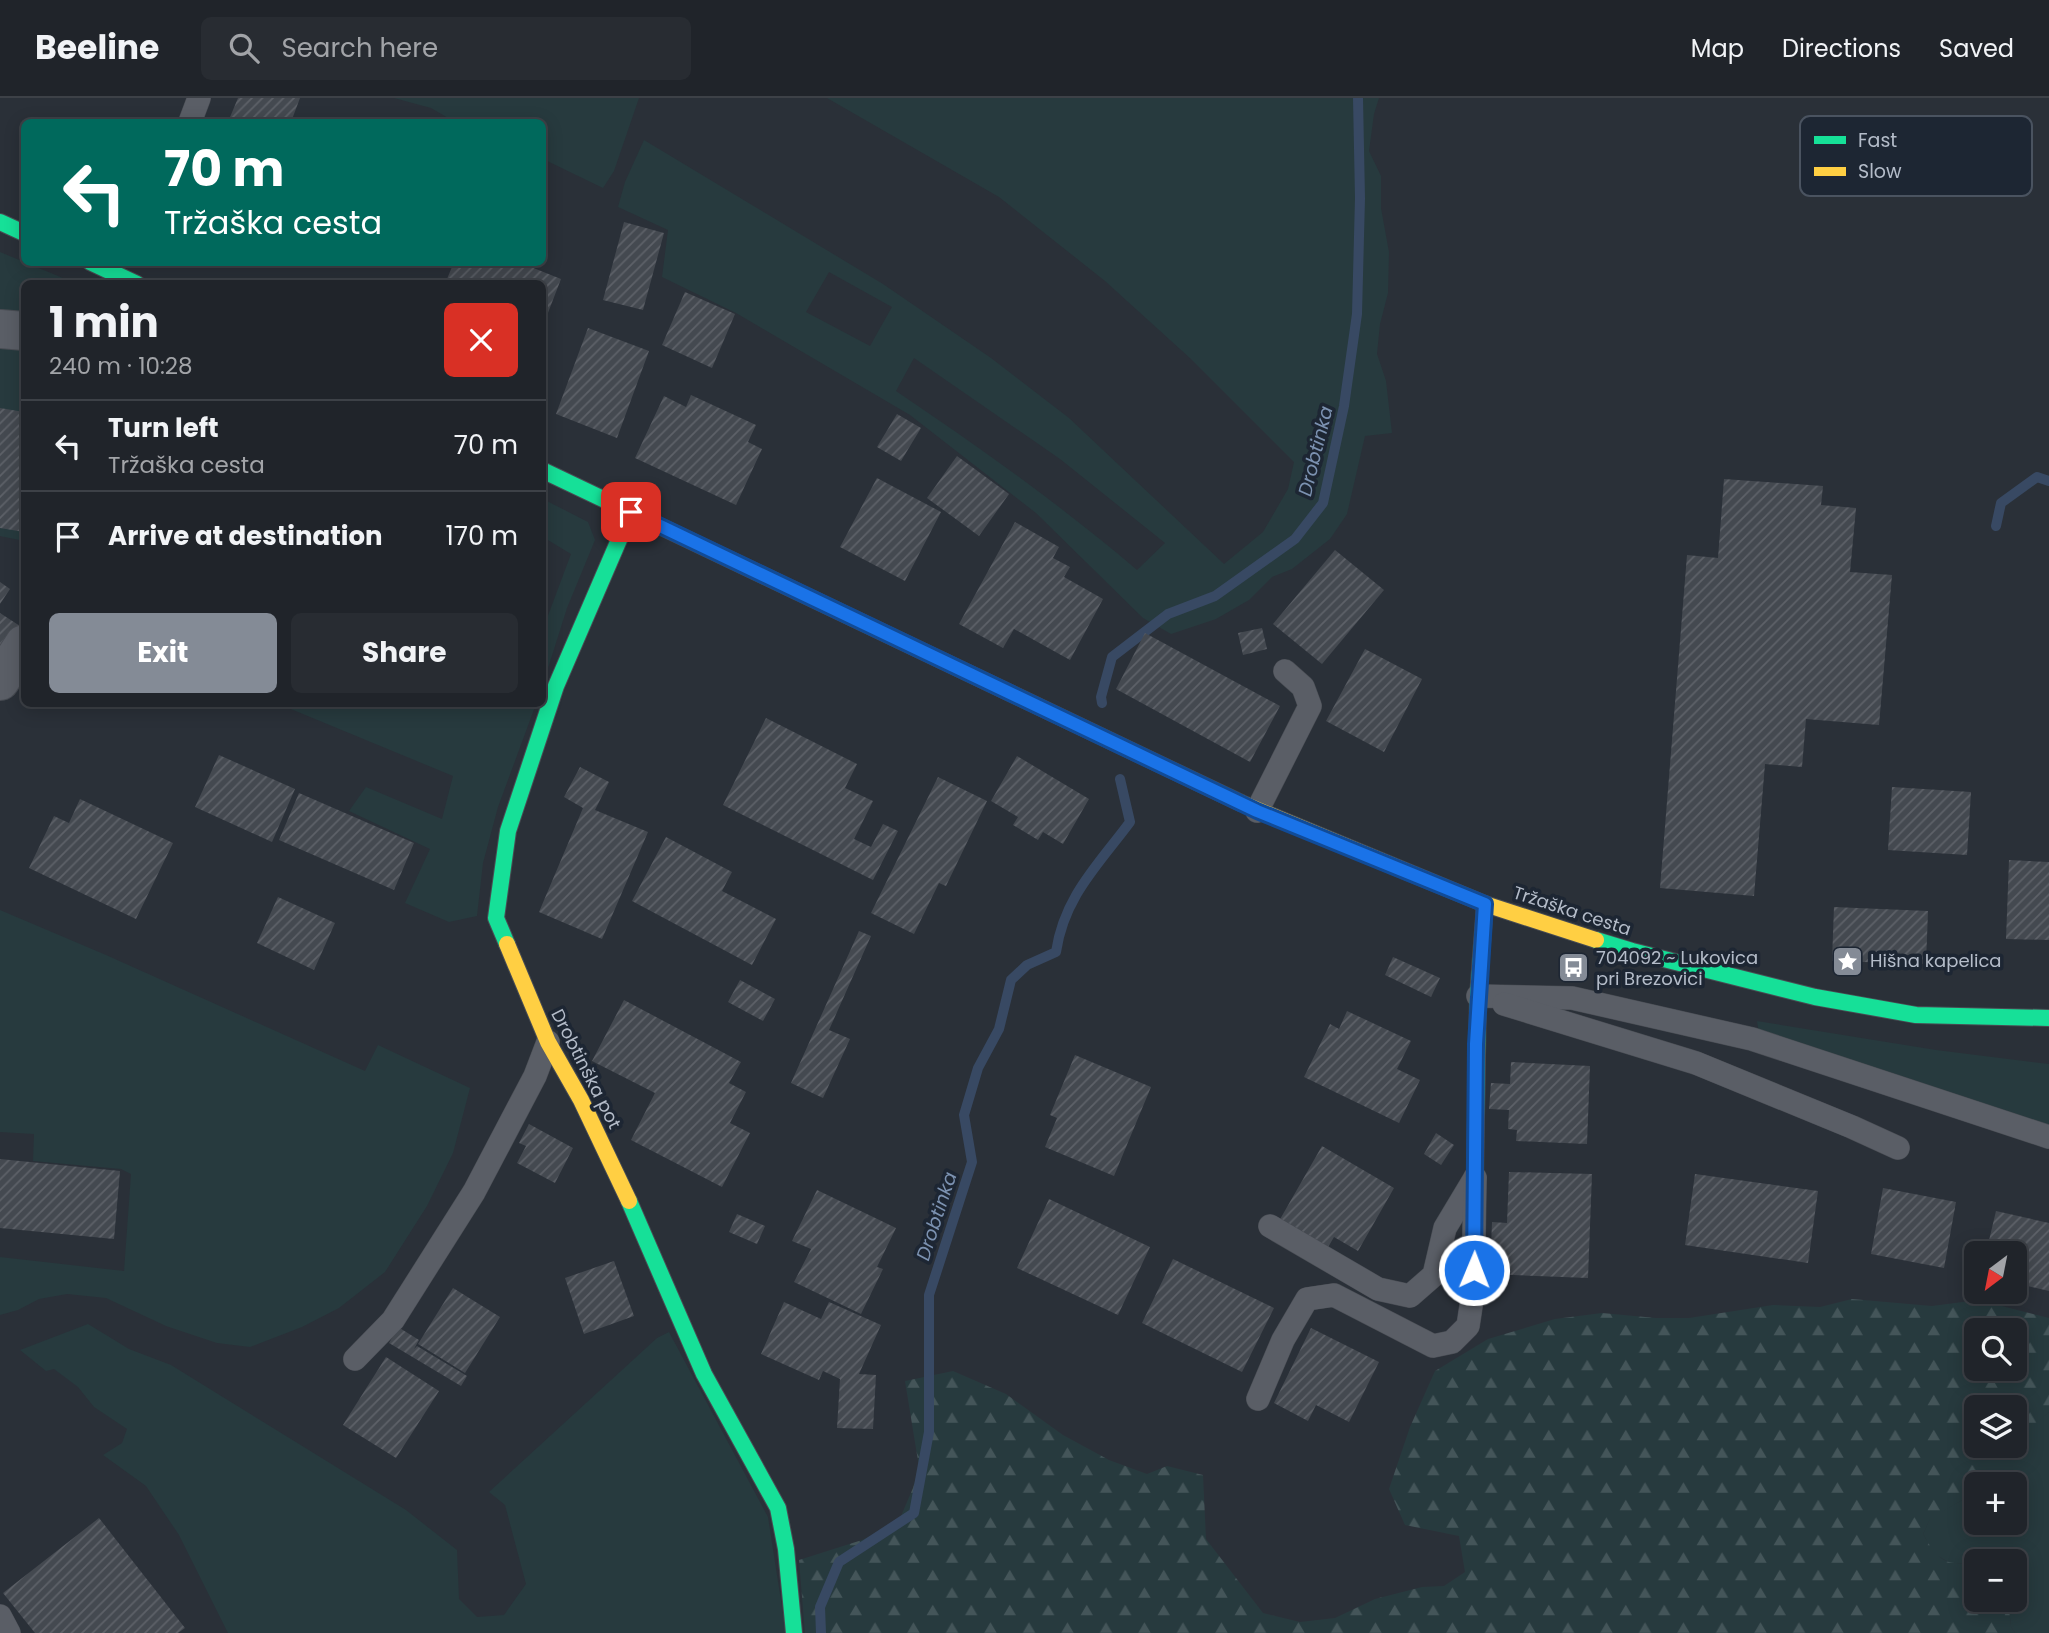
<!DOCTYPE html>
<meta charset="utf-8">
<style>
:root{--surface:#20242a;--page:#282c32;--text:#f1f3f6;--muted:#a2a4a8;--line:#3d4147;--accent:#848b96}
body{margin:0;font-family:Poppins,sans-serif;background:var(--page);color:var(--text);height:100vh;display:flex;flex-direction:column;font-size:26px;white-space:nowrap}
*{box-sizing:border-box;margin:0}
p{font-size:23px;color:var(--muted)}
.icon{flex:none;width:38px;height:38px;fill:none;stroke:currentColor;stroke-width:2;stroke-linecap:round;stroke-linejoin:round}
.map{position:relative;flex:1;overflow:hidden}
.sheet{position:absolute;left:21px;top:182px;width:525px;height:427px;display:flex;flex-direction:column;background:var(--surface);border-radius:10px;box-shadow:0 4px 18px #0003,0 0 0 2px var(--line)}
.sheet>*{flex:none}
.guide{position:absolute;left:21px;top:21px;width:525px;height:147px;border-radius:10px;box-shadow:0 4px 18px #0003,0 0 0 2px var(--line);background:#00695c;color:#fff;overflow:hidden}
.needle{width:46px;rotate:212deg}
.buttons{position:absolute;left:1964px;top:1143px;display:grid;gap:14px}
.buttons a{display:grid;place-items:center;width:63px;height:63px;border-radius:10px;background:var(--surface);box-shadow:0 4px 18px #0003,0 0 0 2px var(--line);font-size:35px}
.pin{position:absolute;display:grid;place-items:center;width:60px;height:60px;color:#fff;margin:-30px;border-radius:14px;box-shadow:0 4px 10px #0006}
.me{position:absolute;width:77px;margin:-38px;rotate:1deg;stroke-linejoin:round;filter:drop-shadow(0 0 5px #0008)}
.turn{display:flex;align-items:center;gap:24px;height:147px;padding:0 28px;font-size:32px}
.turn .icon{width:91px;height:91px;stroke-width:2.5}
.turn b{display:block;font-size:49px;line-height:60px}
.round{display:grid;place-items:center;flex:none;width:74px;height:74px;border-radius:10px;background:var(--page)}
.headline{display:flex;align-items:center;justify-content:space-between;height:119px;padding:0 28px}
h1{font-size:42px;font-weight:700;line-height:52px}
.button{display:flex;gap:14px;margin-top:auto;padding:14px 28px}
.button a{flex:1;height:80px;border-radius:10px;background:var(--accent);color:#fff;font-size:28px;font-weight:700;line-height:80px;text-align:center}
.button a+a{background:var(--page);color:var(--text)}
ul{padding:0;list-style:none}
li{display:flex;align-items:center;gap:21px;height:91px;padding:0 28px;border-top:2px solid var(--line)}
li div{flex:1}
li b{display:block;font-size:26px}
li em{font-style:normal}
header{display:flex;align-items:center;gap:42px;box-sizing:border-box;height:98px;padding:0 35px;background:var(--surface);border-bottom:2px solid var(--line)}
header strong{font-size:33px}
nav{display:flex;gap:38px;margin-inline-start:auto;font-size:24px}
.search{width:490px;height:63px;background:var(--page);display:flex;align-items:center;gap:18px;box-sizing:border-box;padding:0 24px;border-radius:10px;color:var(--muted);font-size:26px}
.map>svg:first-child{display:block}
.green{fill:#273a3e;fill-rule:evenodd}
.forest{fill:url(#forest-firs);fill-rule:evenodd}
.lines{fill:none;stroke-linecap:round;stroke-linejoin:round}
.stream{stroke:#384963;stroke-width:10}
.building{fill:url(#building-hatch)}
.lane-casing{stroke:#484c53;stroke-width:24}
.street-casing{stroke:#484c53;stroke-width:40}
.fast-casing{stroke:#484c53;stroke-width:18}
.slow-casing{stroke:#484c53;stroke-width:18}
.lane{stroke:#5a5e66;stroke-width:23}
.street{stroke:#5a5e66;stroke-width:38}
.fast{stroke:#16e098;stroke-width:16}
.slow{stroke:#ffcf43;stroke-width:16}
.route-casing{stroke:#114b97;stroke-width:18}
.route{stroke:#1a73e8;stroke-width:12}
.labels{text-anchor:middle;stroke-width:7;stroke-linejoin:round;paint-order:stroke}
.street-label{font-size:18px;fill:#b4bcc9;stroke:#1d2633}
.poi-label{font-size:18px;fill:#b4bcc9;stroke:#1d2633;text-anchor:start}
.water-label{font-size:19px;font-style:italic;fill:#7c92b1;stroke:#1d2633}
.key{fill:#1d2633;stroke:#4a5360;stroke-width:2}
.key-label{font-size:19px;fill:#b4bcc9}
</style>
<header>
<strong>Beeline</strong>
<div class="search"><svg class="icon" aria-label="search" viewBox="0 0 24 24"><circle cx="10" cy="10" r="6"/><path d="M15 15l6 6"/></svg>Search here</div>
<nav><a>Map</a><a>Directions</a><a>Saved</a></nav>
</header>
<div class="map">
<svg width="2049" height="1535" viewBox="0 0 2049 1535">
<defs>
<pattern id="forest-firs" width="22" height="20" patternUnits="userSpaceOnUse" patternTransform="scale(1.75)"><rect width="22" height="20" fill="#273a3e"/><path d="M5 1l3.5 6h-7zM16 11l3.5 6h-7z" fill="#445559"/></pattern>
<pattern id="building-hatch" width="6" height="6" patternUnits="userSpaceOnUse" patternTransform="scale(1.75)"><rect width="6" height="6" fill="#444950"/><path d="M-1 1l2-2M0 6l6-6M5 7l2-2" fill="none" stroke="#5d6168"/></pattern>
</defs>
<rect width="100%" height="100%" fill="#2a3038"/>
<g class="green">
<path d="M394 0H639L614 73 603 90 543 61 542 24H455L431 10Z"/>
<path d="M827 0H1379L1374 16 1369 53 1381 78V110L1389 154 1388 195 1380 226 1377 256 1386 283 1392 335 1365 338 1347 416 1330 441 1292 471 1272 479 1249 502 1216 521 1171 536 1143 520 1036 415 910 317 736 215 662 179 668 132 618 109 625 84 644 42 883 186 991 260 1069 320 1224 466 1263 434 1288 391 1294 364 1191 261 1105 183 999 99ZM829 174 892 209 870 248 806 214ZM914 260 1060 361 1165 445 1137 472C1061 407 979 349 896 293Z"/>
<path d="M0 154 75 185 24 186V216H0Z"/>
<path d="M0 246 24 249V443L0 438Z"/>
<path d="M543 401 588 424 595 442 567 510 543 586V531L571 456 543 439Z"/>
<path d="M288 606H536L498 709 483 765 477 818 449 824 405 805 430 751 349 713 366 689 442 721 453 678 286 609Z"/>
<path d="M0 812 106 857 365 973 378 947 470 990 453 1055 427 1108 385 1174 339 1210 302 1229 250 1249 217 1245 166 1228 106 1200 67 1196 39 1201 18 1212 0 1217V1159L124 1173 131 1076 121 1071 33 1063 34 1036 0 1034Z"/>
<path d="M1757 923 1936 952 2049 966V1028L1759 935Z"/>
<path d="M88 1226 129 1251 171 1267 406 1412 457 1452 459 1501 477 1519 504 1517 526 1486 505 1407 489 1394 657 1240 669 1234 768 1419 786 1535H228L179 1437 146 1388 103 1357 122 1345 127 1331 94 1309 78 1289 54 1271 46 1273 20 1252Z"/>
<path d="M2049 1314V1535H2015L2011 1529 2008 1502H2014V1463L1952 1466 1934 1456 1923 1436 1930 1420 1962 1402 1976 1389V1424H2014V1386H1979L2011 1348H2014L2019 1338Z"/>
</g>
<path class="forest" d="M1852 1201 1932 1208 1978 1202 2049 1220V1314L2014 1344V1309H1976V1348H2011L1988 1377 1976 1386V1389L1962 1402 1930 1421 1923 1436C1939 1464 1943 1466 1976 1466V1502H2008L2011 1529 2015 1535H805L799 1462 862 1442 898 1425 913 1390 919 1369 905 1283 953 1273 1006 1296 1063 1337 1109 1362 1147 1376 1167 1368 1203 1377 1206 1441 1263 1515 1300 1524 1335 1520 1375 1501 1422 1489 1444 1488 1465 1474 1459 1438 1405 1427 1389 1391 1410 1329 1435 1273 1488 1241 1555 1221 1602 1215 1656 1220H1689L1773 1207 1820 1209ZM1976 1232H2014V1270H1976Z"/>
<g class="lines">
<g class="stream">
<path d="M1996 428 2001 405 2037 379 2049 383"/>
<path d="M1102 605 1101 599 1112 559 1168 516 1215 498 1295 441 1323 405 1344 308 1357 216 1360 100 1358 0"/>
<path d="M821 1535 820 1509 839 1464 914 1415 929 1334V1197L972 1064 964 1017 978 970 999 931 1011 882 1027 867 1056 854C1064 799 1098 767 1130 724L1120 681"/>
</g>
</g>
<g class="building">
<path d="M238 0H300L291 24H228Z"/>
<path d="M624 124 664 135 643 212 603 202Z"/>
<path d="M454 164H527L526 167 561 181 546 220 542 219V186H458L447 181Z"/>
<path d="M685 194 735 216 712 270 662 247Z"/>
<path d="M588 230 649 253 617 340 556 316Z"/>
<path d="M691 297 756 327 748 344 762 351 736 407 635 360 664 298 686 309Z"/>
<path d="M0 310 24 314V434L0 430Z"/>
<path d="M897 316 921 330 901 363 877 349Z"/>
<path d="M957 358 1009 396 979 438 927 400Z"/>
<path d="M877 380 941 414 905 483 840 449Z"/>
<path d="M1724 381 1823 388 1821 407 1856 410 1850 474 1892 477 1879 627 1806 621 1802 669 1765 666 1754 798 1660 790 1687 457 1718 460Z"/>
<path d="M1015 424 1059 449 1053 460 1070 469 1064 479 1103 501 1070 562 1014 531 1003 550 959 526Z"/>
<path d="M1335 452 1384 492 1322 566 1273 526Z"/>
<path d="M0 484 10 491 0 506Z"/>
<path d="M0 515 20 528 0 557Z"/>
<path d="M1262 530 1267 551 1243 557 1238 535Z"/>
<path d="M1145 535 1280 608 1250 664 1116 591Z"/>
<path d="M1365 551 1422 581 1384 654 1326 623Z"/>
<path d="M766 620 857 666 845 690 873 703 854 741 871 749 883 726 898 733 873 782 723 707Z"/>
<path d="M219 657 295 691 272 744 195 709Z"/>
<path d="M1017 658 1089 701 1063 746 1043 734 1038 742 1013 727 1018 719 991 703Z"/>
<path d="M580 669 609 684 595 712 648 734 602 841 539 814 583 710 564 699Z"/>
<path d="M938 679 987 703 946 788 939 785 914 836 871 815Z"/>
<path d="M1892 689 1971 694 1967 757 1888 752Z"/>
<path d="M299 695 414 745 394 792 279 742Z"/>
<path d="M80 701 173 745 136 821 29 770 54 718 69 725Z"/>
<path d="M666 739 732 774 722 793 776 821 752 867 632 803Z"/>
<path d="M2009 762 2049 764V842L2006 841Z"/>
<path d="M278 799 335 825 314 872 257 845Z"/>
<path d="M1834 809 1928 813 1926 866 1832 863Z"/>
<path d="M859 833 871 838 829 932 850 941 823 1000 791 985Z"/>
<path d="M1393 859 1440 880 1431 899 1385 877Z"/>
<path d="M740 882 775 901 763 923 728 904Z"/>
<path d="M624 902 741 964 729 985 746 994 730 1025 750 1035 722 1089 631 1042 655 995 592 963Z"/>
<path d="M1347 913 1411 943 1397 971 1420 982 1399 1025 1304 979 1330 926 1339 931Z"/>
<path d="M1075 957 1151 989 1114 1078 1045 1049 1057 1020 1050 1017Z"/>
<path d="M1511 964 1590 968 1587 1046 1516 1043 1517 1032 1508 1031 1509 1012 1489 1011 1491 985 1510 986Z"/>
<path d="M529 1026 573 1050 555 1085 517 1065 526 1048 519 1045Z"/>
<path d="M1436 1035 1454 1047 1441 1067 1424 1056Z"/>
<path d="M1322 1048 1394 1090 1358 1153 1334 1139 1327 1151 1279 1123Z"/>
<path d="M0 1061 120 1073 114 1141 0 1130Z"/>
<path d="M1509 1074 1592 1076 1588 1180 1490 1176 1492 1124 1507 1125Z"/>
<path d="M1695 1076 1818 1093 1808 1165 1685 1147Z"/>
<path d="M1883 1090 1956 1104 1944 1170 1871 1156Z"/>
<path d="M817 1092 896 1130 877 1169 883 1171 861 1216 794 1184 811 1151 792 1143Z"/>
<path d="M1049 1101 1150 1149 1118 1217 1017 1170Z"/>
<path d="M1996 1113 2049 1125V1193L2014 1185V1155H1986Z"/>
<path d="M737 1116 765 1128 757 1146 729 1134Z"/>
<path d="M1173 1161 1274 1210 1242 1274 1142 1225Z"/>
<path d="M614 1163 634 1218 584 1236 565 1180Z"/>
<path d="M453 1190 500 1219 465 1275 418 1246Z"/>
<path d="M784 1204 821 1221 829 1204 881 1227 859 1276 876 1277 873 1331 837 1330 840 1281 823 1273 819 1282 761 1256Z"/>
<path d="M398 1229 419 1242 414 1251 417 1248 467 1278 461 1288 389 1245Z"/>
<path d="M1311 1230 1379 1264 1349 1324 1316 1307 1308 1323 1274 1305Z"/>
<path d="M386 1259 439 1293 396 1360 343 1327Z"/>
<path d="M99 1420 185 1530 178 1535H35L3 1495Z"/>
</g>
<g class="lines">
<defs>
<g id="lane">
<path d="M190 24 199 0"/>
<path d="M1257 713 1310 608 1303 589 1285 573"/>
<path d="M1478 898 1572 900 1752 941 2049 1039"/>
<path d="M1504 906 1696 965 1852 1029 1898 1050"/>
<path d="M1270 1128 1378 1191 1410 1198 1434 1177 1445 1130 1475 1080"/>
<path d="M355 1261 393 1222 474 1094 535 978 548 944"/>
<path d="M1258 1301 1283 1242 1307 1201 1334 1197 1433 1248 1452 1244 1468 1228 1473 1195 1475 1080"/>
<path d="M0 1518 9 1535"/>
</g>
<g id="street">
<path d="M0 231 24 233"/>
<path d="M0 583 24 546"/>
</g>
<g id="fast">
<path d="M0 124 24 135"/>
<path d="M90 164 137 186"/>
<path d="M542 372 1241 705"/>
<path d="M1596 842 1632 853 1815 899 1916 917 2049 920"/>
<path d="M507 846 496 820 508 733 556 588 631 414"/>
<path d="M1475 1080 1478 898 1485 806"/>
<path d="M629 1103 704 1276 778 1410 786 1451 794 1535"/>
</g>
<g id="slow">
<path d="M1241 705 1485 806 1596 842"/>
<path d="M507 846 548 944 581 1002 629 1103"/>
</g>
</defs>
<use href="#lane" class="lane-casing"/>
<use href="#street" class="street-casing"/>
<use href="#fast" class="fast-casing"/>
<use href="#slow" class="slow-casing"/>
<use href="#lane" class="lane"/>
<use href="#street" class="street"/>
<use href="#fast" class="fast"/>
<use href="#slow" class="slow"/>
</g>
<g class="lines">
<defs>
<path id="route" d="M631 414 1257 713 1485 806 1476 946 1474 1172"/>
</defs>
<use href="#route" class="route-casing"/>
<use href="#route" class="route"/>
</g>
<defs>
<symbol id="sight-square" viewBox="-11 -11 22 22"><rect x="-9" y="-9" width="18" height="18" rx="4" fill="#848b96" stroke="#1d2633"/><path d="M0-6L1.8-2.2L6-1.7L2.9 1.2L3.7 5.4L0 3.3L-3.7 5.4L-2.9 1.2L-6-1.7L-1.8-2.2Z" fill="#fff"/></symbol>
<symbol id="bus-square" viewBox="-11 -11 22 22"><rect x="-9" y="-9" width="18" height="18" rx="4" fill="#848b96" stroke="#1d2633"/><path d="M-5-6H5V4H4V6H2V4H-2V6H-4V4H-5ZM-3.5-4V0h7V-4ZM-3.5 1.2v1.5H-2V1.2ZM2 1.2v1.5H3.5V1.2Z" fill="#fff"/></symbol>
</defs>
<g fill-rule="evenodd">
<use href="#sight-square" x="1830" y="846" width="35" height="35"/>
<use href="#bus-square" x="1556" y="852" width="35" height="35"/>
</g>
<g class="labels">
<g class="street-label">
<text transform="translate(1572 813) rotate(18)" y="6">Tržaška cesta</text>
<text transform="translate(586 971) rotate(63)" y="6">Drobtinška pot</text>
</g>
<g class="poi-label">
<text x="1596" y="866">704092 ~ Lukovica<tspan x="1596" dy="21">pri Brezovici</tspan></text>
<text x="1870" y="869">Hišna kapelica</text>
</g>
<g class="water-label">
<text transform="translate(1315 353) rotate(-76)" y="7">Drobtinka</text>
<text transform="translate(936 1118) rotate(-72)" y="7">Drobtinka</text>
</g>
</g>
<rect x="1800" y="18" width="232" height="80" rx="10" class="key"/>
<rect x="1814" y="38" width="32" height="8" fill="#16e098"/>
<rect x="1814" y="69" width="32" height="9" fill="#ffcf43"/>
<g class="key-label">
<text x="1858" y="49">Fast</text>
<text x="1858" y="80">Slow</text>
</g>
</svg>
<div class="buttons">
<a><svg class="needle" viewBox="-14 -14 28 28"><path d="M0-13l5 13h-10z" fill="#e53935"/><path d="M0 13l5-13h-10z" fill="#a2a4a8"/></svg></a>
<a><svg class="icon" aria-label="search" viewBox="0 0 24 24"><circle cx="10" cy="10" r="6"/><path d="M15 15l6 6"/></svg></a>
<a><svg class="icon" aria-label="layers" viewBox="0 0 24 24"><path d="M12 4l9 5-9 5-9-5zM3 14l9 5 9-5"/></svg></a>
<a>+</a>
<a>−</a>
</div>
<div class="pin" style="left:631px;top:414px;background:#d93025"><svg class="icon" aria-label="arrive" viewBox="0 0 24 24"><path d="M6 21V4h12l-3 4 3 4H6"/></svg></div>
<svg class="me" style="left:1474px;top:1172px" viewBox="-20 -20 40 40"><circle r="17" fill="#1a73e8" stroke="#fff" stroke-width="3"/><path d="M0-11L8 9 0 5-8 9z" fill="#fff"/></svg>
<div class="guide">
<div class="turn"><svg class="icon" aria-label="left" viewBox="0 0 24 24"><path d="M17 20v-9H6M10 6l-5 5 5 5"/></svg><div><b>70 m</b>Tržaška cesta</div></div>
</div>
<section class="sheet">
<div class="headline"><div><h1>1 min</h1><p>240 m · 10:28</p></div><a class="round" style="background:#d93025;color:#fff"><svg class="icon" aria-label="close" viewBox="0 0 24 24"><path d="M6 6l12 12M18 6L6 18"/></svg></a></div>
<ul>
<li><svg class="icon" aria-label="left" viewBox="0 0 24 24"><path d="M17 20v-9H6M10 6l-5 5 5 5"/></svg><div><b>Turn left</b><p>Tržaška cesta</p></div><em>70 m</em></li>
<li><svg class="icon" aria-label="arrive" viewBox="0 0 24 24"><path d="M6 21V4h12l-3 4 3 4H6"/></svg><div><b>Arrive at destination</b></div><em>170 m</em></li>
</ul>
<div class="button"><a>Exit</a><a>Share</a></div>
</section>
</div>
